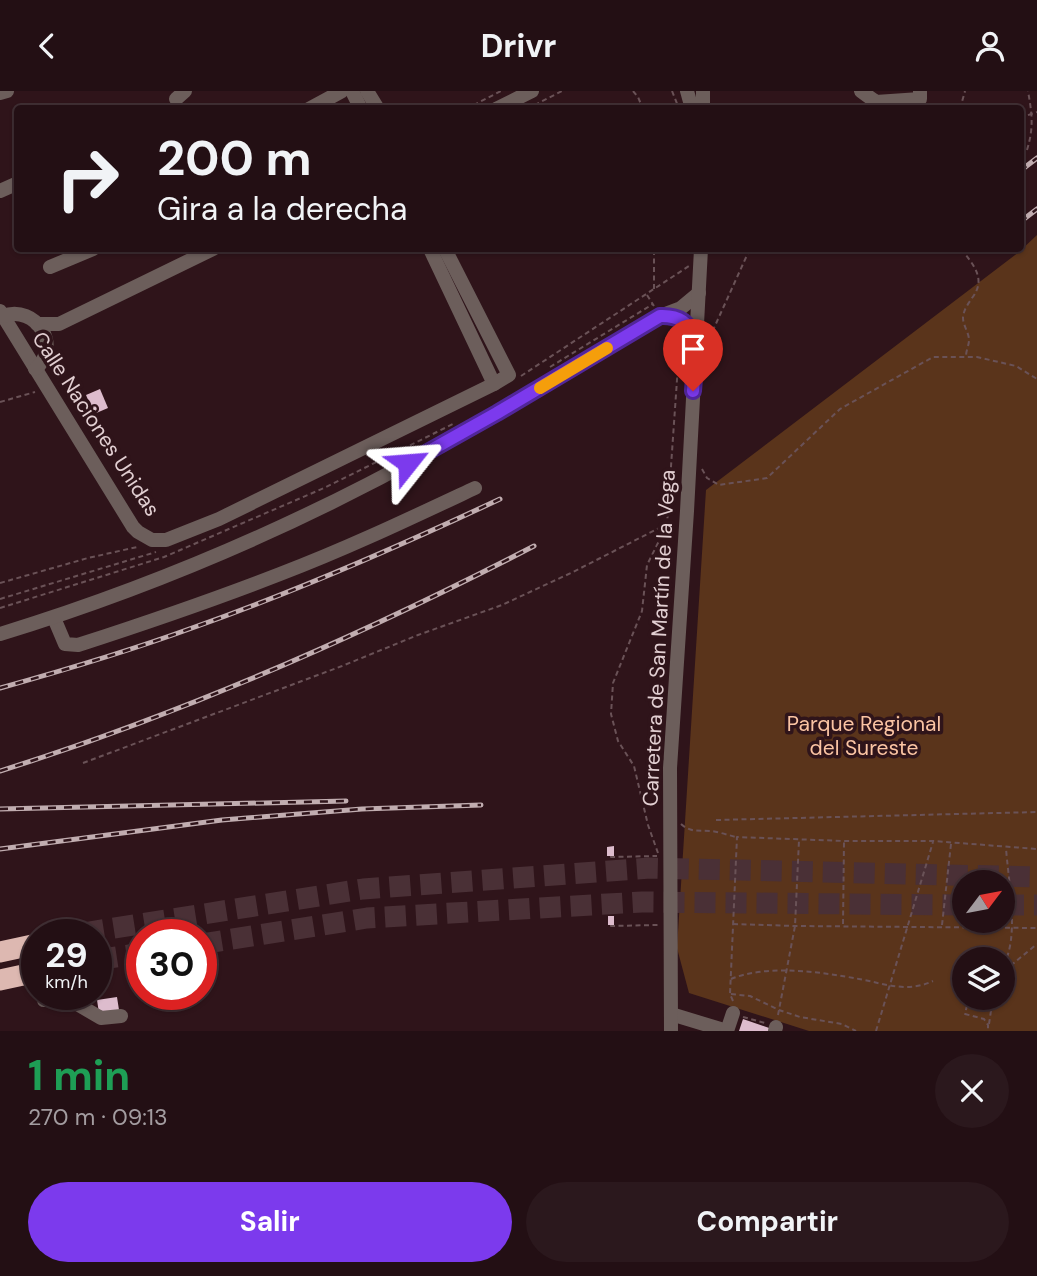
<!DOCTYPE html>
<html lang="es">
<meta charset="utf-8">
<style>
:root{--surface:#230f14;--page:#2b181d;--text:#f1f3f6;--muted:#a39ca0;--line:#402f34;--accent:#7c3aed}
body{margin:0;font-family:"DM Sans",sans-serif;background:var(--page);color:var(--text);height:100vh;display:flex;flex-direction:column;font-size:26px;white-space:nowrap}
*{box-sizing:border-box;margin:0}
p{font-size:23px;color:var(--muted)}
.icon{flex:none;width:38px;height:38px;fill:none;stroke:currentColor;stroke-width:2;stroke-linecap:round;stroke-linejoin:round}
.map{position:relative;height:940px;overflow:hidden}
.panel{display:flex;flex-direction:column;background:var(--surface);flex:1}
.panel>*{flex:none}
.banner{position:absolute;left:14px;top:14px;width:1010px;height:147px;border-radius:7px;box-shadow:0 2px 5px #0004,0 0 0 2px var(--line);background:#230f14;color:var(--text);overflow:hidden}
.needle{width:46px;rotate:58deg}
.buttons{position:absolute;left:952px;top:779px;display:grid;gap:14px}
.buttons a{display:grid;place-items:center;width:63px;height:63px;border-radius:50%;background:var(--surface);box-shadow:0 2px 5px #0004,0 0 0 2px var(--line);font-size:35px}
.speed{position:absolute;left:21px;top:828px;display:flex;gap:14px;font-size:35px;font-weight:700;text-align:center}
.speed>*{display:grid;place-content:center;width:91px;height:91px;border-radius:50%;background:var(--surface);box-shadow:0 2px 5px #0004,0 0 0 2px var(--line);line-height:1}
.speed small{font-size:18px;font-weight:400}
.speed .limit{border:10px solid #d22;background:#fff;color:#111}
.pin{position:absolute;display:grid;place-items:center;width:60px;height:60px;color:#fff;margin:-72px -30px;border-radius:50% 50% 50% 0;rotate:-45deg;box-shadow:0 0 7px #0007}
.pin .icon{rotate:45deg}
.me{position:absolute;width:77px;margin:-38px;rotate:62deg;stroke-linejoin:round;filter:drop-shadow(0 0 5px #0008)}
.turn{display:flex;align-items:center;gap:24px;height:147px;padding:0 28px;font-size:32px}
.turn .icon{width:91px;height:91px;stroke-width:2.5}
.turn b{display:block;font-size:49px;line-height:60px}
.round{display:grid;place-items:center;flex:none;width:74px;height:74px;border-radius:37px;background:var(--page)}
.head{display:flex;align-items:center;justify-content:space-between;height:119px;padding:0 28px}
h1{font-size:42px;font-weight:700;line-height:52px;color:#1e9e55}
.primary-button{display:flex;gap:14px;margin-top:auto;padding:14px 28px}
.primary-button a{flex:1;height:80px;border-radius:42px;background:var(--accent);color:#fff;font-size:28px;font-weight:700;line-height:80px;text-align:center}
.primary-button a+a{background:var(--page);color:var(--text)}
header{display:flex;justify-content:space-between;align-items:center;height:91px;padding:0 28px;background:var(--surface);font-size:32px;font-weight:700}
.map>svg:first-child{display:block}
.green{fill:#5a341b;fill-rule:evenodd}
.building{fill:#ddbccd}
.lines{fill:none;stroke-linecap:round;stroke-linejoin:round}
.highway-tunnel{stroke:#4a3036;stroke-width:21;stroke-dasharray:21 10;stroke-linecap:butt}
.path{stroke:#6a5257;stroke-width:2;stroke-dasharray:5 3.5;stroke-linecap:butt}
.minor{stroke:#6c5e5b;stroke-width:14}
.highway{stroke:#ddb8b1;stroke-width:21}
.rail-casing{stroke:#c1adb0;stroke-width:5}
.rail{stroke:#2f141a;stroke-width:2.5;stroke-dasharray:8;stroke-linecap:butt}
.route-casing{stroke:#51269a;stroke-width:18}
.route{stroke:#7c3aed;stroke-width:12}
.slow{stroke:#f59e0b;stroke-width:12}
.labels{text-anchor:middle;stroke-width:7;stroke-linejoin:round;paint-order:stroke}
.street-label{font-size:21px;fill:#e2cfd2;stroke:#2f141a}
.park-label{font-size:21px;fill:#fbc4a3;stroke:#2f141a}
</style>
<header><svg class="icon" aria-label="back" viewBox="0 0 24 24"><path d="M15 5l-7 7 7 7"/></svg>Drivr<svg class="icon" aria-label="person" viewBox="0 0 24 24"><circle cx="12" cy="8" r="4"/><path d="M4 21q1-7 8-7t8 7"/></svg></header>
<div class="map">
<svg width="1037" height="940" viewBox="0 0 1037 940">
<rect width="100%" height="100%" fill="#2f141a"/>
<path class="green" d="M1037 144V940H809L689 902 677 857 706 399 1019 161ZM964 791H1003V830H964ZM964 868H1003V906H964Z"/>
<g class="building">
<path d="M100 298 108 317 94 323 86 304Z"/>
<path d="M614 755V765H607V756Z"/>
<rect x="608" y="825" width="6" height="9"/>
<path d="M117 906 119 919 99 922 97 909Z"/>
<path d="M743 928 772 938 771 940H739Z"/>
</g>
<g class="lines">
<g class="highway-tunnel">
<path d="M1003 814H1037"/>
<path d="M83 842 363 798 650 777 1037 786"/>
<path d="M201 853 367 827 642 811 964 814"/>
<path d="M96 869 142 862"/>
</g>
<g class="path">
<path d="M633 0 638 6 643 18"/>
<path d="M672 0 678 15"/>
<path d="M466 18 501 0"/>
<path d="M527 18 562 0"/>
<path d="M960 18 965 0"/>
<path d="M1020 27 1037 21"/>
<path d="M1027 59C1034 36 1032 23 1028 0"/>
<path d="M961 158C973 173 987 188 972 207 968 213 963 220 963 227 963 234 969 242 969 249 969 254 966 260 966 265"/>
<path d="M654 198V158"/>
<path d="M647 204 654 215"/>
<path d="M709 248 748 162 753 158"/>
<path d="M550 276 653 213"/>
<path d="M521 285 689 175"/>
<path d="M0 311 35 301"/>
<path d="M702 378 707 387 719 394 767 387 840 318 933 266H977L1016 275 1037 288"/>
<path d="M0 492 88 467 137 456"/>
<path d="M0 508 156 461"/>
<path d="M0 517 164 466 324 397 455 332"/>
<path d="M83 672 342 575 418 544 502 514 573 481 667 433 679 260 678 248 669 236"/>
<path d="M716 729 1037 721"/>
<path d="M681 733C691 742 699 739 711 740 719 741 728 744 736 746"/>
<path d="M658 762 648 734 634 675 618 650 611 623 613 592 642 520 647 474 667 434"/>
<path d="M611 765V766L657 765"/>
<path d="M733 833 795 835 1037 837"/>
<path d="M843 833 844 751"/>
<path d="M611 834V835L658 834"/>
<path d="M942 834 951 753"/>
<path d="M1003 874C1020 848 1008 788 1006 757"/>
<path d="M1004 880 1037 853"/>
<path d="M731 888C767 873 822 881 859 888 886 893 907 902 933 890"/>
<path d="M731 903 750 905 779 919 800 926 842 933 856 940"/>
<path d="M969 906 965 923 984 928 988 934V940"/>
<path d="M733 910 730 903 737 746 844 750H933L1037 758"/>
<path d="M778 924 795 835 799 749"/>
<path d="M743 926 765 932"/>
<path d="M989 933 992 913"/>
<path d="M876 940 933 751"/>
</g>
<g class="minor">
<path d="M352 0 361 18"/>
<path d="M367 0 378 18"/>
<path d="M687 0 692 18"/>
<path d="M703 0V18"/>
<path d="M861 0 876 11 920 8V0"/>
<path d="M0 2 7 0"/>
<path d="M176 8 185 0"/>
<path d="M309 18 342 0"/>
<path d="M496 18 532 0"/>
<path d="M0 100 18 92"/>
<path d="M430 158 494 293"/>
<path d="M50 176 93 158"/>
<path d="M0 220 133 436 138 441 152 449H166L219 428 494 293 509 284 445 158"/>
<path d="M3 225C36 213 63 256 35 278"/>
<path d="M662 225C682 224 689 232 694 251"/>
<path d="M37 233H59L213 158"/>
<path d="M54 527 65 553 78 554C146 532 213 509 280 483 346 458 411 427 475 397"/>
<path d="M0 543C150 497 295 435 432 359 510 316 585 270 660 225L681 217 699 202"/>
<path d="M43 903 44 909 72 910 101 927 121 925"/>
<path d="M671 923 727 940"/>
<path d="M671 940 670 677 687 420 701 158"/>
<path d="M727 940 733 922"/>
<path d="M775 940 776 936"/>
</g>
<g class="highway">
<path d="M77 844 83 842"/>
<path d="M0 861 37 853"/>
<path d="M0 889 37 881"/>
</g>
<defs>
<g id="rail">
<path d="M1020 80 1037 67"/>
<path d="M1020 131 1037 118"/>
<path d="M0 597C65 579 129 560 192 537 297 500 400 455 500 408"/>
<path d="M0 680C185 622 362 544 534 455"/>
<path d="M0 718 346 710"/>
<path d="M0 758 222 729 362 718 481 714"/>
</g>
</defs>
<use href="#rail" class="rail-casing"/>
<use href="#rail" class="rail"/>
</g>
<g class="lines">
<defs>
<path id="route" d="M408 372 497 322 660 225C705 223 695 269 693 300"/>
</defs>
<use href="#route" class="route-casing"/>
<use href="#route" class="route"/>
<path class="slow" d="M540 297 607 257"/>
</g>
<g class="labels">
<g class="street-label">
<text transform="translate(96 333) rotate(57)" y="7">Calle Naciones Unidas</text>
<text transform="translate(659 547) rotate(-87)" y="7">Carretera de San Martín de la Vega</text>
</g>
<g class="park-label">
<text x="864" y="640">Parque Regional<tspan x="864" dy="24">del Sureste</tspan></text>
</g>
</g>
</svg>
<div class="buttons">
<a><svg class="needle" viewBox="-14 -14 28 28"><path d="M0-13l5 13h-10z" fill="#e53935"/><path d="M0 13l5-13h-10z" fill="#a39ca0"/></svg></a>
<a><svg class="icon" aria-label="layers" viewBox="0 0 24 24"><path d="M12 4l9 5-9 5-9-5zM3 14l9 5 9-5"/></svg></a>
</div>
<div class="speed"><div>29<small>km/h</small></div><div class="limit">30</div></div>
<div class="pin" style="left:693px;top:300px;background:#d93025"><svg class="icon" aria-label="arrive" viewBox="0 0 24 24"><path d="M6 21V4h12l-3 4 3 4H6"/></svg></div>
<svg class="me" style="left:408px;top:372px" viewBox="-20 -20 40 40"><path d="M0-17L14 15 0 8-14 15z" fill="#7c3aed" stroke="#fff" stroke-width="4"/></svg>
<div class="banner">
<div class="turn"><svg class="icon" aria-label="right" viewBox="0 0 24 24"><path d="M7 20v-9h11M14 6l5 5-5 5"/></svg><div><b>200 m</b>Gira a la derecha</div></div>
</div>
</div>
<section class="panel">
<div class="head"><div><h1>1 min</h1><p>270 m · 09:13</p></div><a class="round"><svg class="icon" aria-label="close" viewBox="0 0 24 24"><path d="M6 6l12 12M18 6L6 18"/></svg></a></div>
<div class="primary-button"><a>Salir</a><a>Compartir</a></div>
</section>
